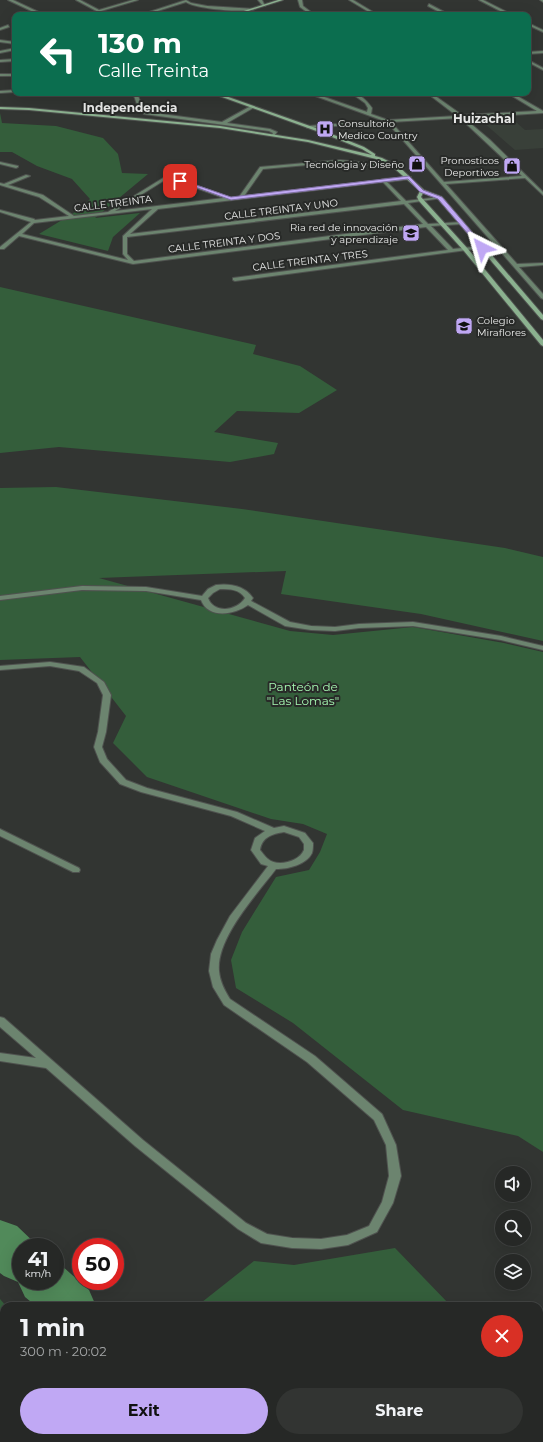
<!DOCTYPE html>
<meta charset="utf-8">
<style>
:root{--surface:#262826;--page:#323432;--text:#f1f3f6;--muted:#a4a6a7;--line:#424443;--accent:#c0a8f4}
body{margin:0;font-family:Montserrat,sans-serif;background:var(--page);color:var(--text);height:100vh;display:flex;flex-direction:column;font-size:15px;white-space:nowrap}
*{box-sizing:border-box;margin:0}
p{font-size:13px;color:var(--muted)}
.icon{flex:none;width:22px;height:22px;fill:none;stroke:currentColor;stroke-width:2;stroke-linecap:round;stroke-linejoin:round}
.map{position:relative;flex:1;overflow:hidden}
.side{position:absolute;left:0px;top:1302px;width:543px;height:140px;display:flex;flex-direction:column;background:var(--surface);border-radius:12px 12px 0 0;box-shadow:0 4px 16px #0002,0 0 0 1px var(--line)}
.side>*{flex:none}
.banner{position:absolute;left:12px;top:12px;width:519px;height:84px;border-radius:8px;box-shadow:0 4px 16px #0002,0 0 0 1px var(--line);background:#0b6e4f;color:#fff;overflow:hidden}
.fabs{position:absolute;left:495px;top:1166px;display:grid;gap:8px}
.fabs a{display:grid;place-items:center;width:36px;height:36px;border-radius:50%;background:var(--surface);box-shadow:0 4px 16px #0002,0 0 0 1px var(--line);font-size:20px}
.speed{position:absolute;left:12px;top:1238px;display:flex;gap:8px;font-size:20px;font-weight:700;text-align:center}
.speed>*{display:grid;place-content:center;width:52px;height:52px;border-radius:50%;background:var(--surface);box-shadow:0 4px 16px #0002,0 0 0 1px var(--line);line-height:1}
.speed small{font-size:10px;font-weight:400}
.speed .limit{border:6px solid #d22;background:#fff;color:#111}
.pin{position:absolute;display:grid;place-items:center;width:34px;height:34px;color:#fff;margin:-17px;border-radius:8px;box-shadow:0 2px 6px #0006}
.me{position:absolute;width:44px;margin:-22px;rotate:320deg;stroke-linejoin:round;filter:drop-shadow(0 0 3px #0008)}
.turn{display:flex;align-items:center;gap:14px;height:84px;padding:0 20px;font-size:18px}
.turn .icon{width:52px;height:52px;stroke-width:2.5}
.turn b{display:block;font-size:28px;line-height:34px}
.round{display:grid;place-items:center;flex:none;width:42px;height:42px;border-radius:21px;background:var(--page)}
.headline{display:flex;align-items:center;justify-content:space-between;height:68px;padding:0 20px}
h1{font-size:24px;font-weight:700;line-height:30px}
.primary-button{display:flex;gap:8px;margin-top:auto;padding:8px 20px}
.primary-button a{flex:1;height:46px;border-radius:24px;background:var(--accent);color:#111;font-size:16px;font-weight:700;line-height:46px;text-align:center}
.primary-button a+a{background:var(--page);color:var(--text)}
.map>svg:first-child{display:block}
.built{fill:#394039}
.green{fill:#345e3b}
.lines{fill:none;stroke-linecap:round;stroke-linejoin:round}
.river{fill:#518a5a;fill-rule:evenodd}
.minor-casing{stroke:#4f524f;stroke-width:2}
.tertiary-casing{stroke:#4f524f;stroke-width:2}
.secondary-casing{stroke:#4f524f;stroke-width:2}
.minor{fill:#6c846f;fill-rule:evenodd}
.tertiary{fill:#6c846f;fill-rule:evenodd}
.secondary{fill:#8bb18f;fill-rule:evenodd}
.route{fill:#c0a8f4;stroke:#7d6d9f}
.labels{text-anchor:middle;stroke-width:4;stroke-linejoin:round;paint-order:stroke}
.far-poi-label{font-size:10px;fill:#e8e9e8;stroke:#282a28;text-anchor:end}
.far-street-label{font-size:10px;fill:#e8e9e8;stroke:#282a28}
.far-quarter-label{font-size:12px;font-weight:bold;fill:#e8e9e8;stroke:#282a28}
.park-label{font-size:12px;fill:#a5f7b1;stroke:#282a28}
</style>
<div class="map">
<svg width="543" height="1442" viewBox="0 0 543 1442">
<rect width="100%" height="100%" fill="#323532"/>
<path class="built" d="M509 116 525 130 543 129V148L515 150 477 117Z"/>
<g class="green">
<path d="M0 113 2 123 56 126 103 138 118 154 122 173 148 174 95 218 140 213 113 237 108 251 39 234 80 209 90 199 72 179 37 166 12 152H0Z"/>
<path d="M0 287 256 345 253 354 300 366 337 390 299 413 237 411 214 432 278 443 274 454 230 462 59 447 0 453Z"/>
<path d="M56 487 242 509 505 548 543 557V641L421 614 281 594 286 571 99 578 290 631 333 635 413 627 504 643 543 652V1152L518 1136 403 1110 293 1023 236 988 231 960 242 932 276 877 309 870 320 852 327 834 303 824 271 819 147 777 113 743 126 716 80 657 0 660V488Z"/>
<path d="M395 1248 451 1306H197L254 1261 294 1265Z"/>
<path d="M0 1299 6 1306H4V1438H539V1375L543 1378V1442H0Z"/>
</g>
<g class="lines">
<g class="river">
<path d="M0 1220 17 1226 39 1247H21V1281H55V1263L61 1265 89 1290 96 1306H36L25 1297 18 1282 4 1276 0 1273Z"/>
<path d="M176 1438H232L233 1442H177Z"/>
</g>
<defs>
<g id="minor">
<path d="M8 0H13L45 15H40Z"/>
<path d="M76 0H80L99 10 133 0H138L101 11 108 15H104Z"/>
<path d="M186 0 191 3 207 6 255 9C243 13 196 9 186 2L145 15H140Z"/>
<path d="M258 0H262L265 6H263Z"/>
<path d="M298 0H302L303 6 315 15H311L300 7Z"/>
<path d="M349 0H353L378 15H374Z"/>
<path d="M479 0H483L513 15H508Z"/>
<path d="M540 0H543V2Z"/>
<path d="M429 4 448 14 449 15H445L428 6Z"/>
<path d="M528 23 543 30V32L528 25Z"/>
<path d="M8 25 9 27 0 30V28Z"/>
<path d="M15 48V50L0 53V51Z"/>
<path d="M543 51V53L528 54V52Z"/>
<path d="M15 59V61L0 62V60Z"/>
<path d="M528 60 543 68V70L528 62Z"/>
<rect x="0" y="74" width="15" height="2"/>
<path d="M15 90V92L0 93V91Z"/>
<path d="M133 93H137L143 109 146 112 222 122 251 106H253V108L227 123 270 129 277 132 274 136 272 135 273 133 269 131 144 114 139 110Z"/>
<path d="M307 93H313L367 112 368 108 365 103 351 93C360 93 367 101 372 108L371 114 388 120 457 116 427 93H431L462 115 537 111 507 93H512L543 111V113L464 118 490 140 543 192V195L525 178 446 184 517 264 543 263V265L519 267 543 294V299L541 298 387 122ZM460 118 522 176 444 182 391 122Z"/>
<path d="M349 123 350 125 308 128 306 127 308 126Z"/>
<path d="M340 160 396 166 398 167 396 168 340 162 263 169 244 196 381 180 383 179 409 177H411V179L387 182 406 201 440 197 442 198 408 203 428 224 462 222 464 223 462 224 431 226 453 249 482 246 484 247 482 248 235 281 233 280V278L448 250 426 227 133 264 19 236 4 249H0V247L31 222 0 212V210L34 219 35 220 69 216 39 197 0 185V183L4 184 26 175 30 176 8 185 43 195 74 216 108 212 168 175 230 198 239 197 260 167ZM168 178 224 198 115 211ZM383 182 401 201 130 234 158 209ZM404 204 423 224 134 261 127 254V237ZM152 209 123 236V254L128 260 22 234 34 223Z"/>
<path d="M0 162 18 166V167L16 168 0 164Z"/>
<path d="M216 585C230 583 245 586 253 598L251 601 290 622 311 626 335 627 359 624 413 622 501 636 543 646V650L501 640 413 626 359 628 335 631 311 630 285 626 248 605C234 615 208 619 201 600L146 591 82 590 0 600V596L82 586 146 587 202 596 208 589ZM220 589C230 589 239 589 245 598 237 611 214 614 208 598L213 593Z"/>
<path d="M50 662 84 667 104 682 111 695 106 732 102 747 107 759 126 780 147 788 237 812 274 828 284 826 305 833 313 843C313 846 313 850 312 853 306 865 288 869 276 869 257 894 216 938 219 971 220 982 225 991 230 999L315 1056 382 1114 396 1145 401 1176 393 1203 377 1232 348 1245 321 1249 292 1248 261 1243 238 1229 135 1146 46 1068 0 1061V1053L36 1058 0 1027V1017L4 1018 143 1140 246 1223 267 1234 292 1238 321 1239 347 1235 369 1226 382 1202 389 1176 386 1145 374 1120 307 1062 224 1005 213 987 209 971 211 954 217 940 230 916 268 866 261 864 251 850 255 838 265 831 231 816 141 792 120 784 100 762 94 747 98 732 103 695 97 683 79 671 50 666 0 670V666ZM284 832 299 837 304 844C304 846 304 848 304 850 299 862 277 867 268 859 265 857 262 852 260 850 262 837 272 834 284 832Z"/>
<path d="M0 829 79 868 80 870 79 872H73L0 836Z"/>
</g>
<path id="tertiary" d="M0 40 15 42V44L0 42Z"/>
<g id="secondary">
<path d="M278 0H283L236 15H231Z"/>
<path d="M211 93H217L324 131 364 147 375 154V156L382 158 398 166 424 190 442 197 543 315V320L541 319 438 199 423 193 421 197 468 249 543 340V346L541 345 464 251 419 201 417 197 420 191 394 168 380 160 308 142 220 128 29 110 0 109V107L29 108 220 126 308 140 372 155 362 149 322 133Z"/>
</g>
</defs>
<use href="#minor" class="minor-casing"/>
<use href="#tertiary" class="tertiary-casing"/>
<use href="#secondary" class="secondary-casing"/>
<use href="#minor" class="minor"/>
<use href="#tertiary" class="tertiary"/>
<use href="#secondary" class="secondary"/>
</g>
<path class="route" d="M409 176 423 190 442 197 484 246V249H481L438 199 420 192 408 179 231 200 178 181 182 180 231 197Z"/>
<defs>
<symbol id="hospital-square" viewBox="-11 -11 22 22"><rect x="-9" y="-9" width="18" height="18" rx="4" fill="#c0a8f4" stroke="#282a28"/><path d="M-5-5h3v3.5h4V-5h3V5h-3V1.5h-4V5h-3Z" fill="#111"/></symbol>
<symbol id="shop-square" viewBox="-11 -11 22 22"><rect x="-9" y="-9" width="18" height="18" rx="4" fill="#c0a8f4" stroke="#282a28"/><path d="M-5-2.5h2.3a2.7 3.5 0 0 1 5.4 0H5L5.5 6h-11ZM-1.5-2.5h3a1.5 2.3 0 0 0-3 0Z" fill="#111"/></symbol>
<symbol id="university-square" viewBox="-11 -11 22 22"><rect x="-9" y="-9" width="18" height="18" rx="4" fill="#c0a8f4" stroke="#282a28"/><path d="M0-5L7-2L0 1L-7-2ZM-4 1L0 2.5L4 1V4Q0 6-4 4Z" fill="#111"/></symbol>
<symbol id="school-square" viewBox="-11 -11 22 22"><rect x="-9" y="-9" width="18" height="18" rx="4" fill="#c0a8f4" stroke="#282a28"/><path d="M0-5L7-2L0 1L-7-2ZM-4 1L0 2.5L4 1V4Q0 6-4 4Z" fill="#111"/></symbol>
</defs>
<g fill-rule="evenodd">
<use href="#hospital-square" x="315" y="119" width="20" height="20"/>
<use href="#shop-square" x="407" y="154" width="20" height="20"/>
<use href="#shop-square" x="502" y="156" width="20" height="20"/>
<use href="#university-square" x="401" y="223" width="20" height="20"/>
<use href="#school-square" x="454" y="316" width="20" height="20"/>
</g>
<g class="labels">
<g class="far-poi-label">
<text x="338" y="127" text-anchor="start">Consultorio<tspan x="338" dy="12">Medico Country</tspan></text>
<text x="499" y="164">Pronosticos<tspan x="499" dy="12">Deportivos</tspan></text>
<text x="404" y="168">Tecnologia y Diseño</text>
<text x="398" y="231">Ria red de innovación<tspan x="398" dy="12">y aprendizaje</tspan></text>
<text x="477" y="324" text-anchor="start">Colegio<tspan x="477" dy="12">Miraflores</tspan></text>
</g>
<g class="far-street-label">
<text transform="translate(113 203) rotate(-7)" y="4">CALLE TREINTA</text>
<text transform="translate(281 209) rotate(-7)" y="4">CALLE TREINTA Y UNO</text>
<text transform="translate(224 242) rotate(-7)" y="4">CALLE TREINTA Y DOS</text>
<text transform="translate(310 260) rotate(-7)" y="4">CALLE TREINTA Y TRES</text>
</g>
<g class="far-quarter-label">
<text x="130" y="112">Independencia</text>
<text x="484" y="123">Huizachal</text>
</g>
<g class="park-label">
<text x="303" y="691">Panteón de<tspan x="303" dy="14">"Las Lomas"</tspan></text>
</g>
</g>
</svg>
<div class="fabs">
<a><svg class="icon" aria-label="sound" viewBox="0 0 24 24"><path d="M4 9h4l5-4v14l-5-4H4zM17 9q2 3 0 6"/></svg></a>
<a><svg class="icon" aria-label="search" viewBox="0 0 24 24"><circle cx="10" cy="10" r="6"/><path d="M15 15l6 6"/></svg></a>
<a><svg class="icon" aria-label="layers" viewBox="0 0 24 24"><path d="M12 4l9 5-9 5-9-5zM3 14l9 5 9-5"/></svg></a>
</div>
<div class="speed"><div>41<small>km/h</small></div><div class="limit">50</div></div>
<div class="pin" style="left:180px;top:181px;background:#d93025"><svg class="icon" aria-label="arrive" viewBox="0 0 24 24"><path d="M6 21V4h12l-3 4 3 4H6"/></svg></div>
<svg class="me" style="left:482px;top:248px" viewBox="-20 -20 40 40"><path d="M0-17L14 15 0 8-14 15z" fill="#c0a8f4" stroke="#fff" stroke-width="4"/></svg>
<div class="banner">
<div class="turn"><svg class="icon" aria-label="left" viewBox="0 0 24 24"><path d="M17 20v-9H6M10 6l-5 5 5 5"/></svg><div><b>130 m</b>Calle Treinta</div></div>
</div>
<section class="side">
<div class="headline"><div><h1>1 min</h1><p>300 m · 20:02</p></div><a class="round" style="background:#d93025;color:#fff"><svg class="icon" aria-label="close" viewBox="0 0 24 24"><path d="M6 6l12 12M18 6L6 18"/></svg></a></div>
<div class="primary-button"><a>Exit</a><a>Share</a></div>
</section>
</div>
